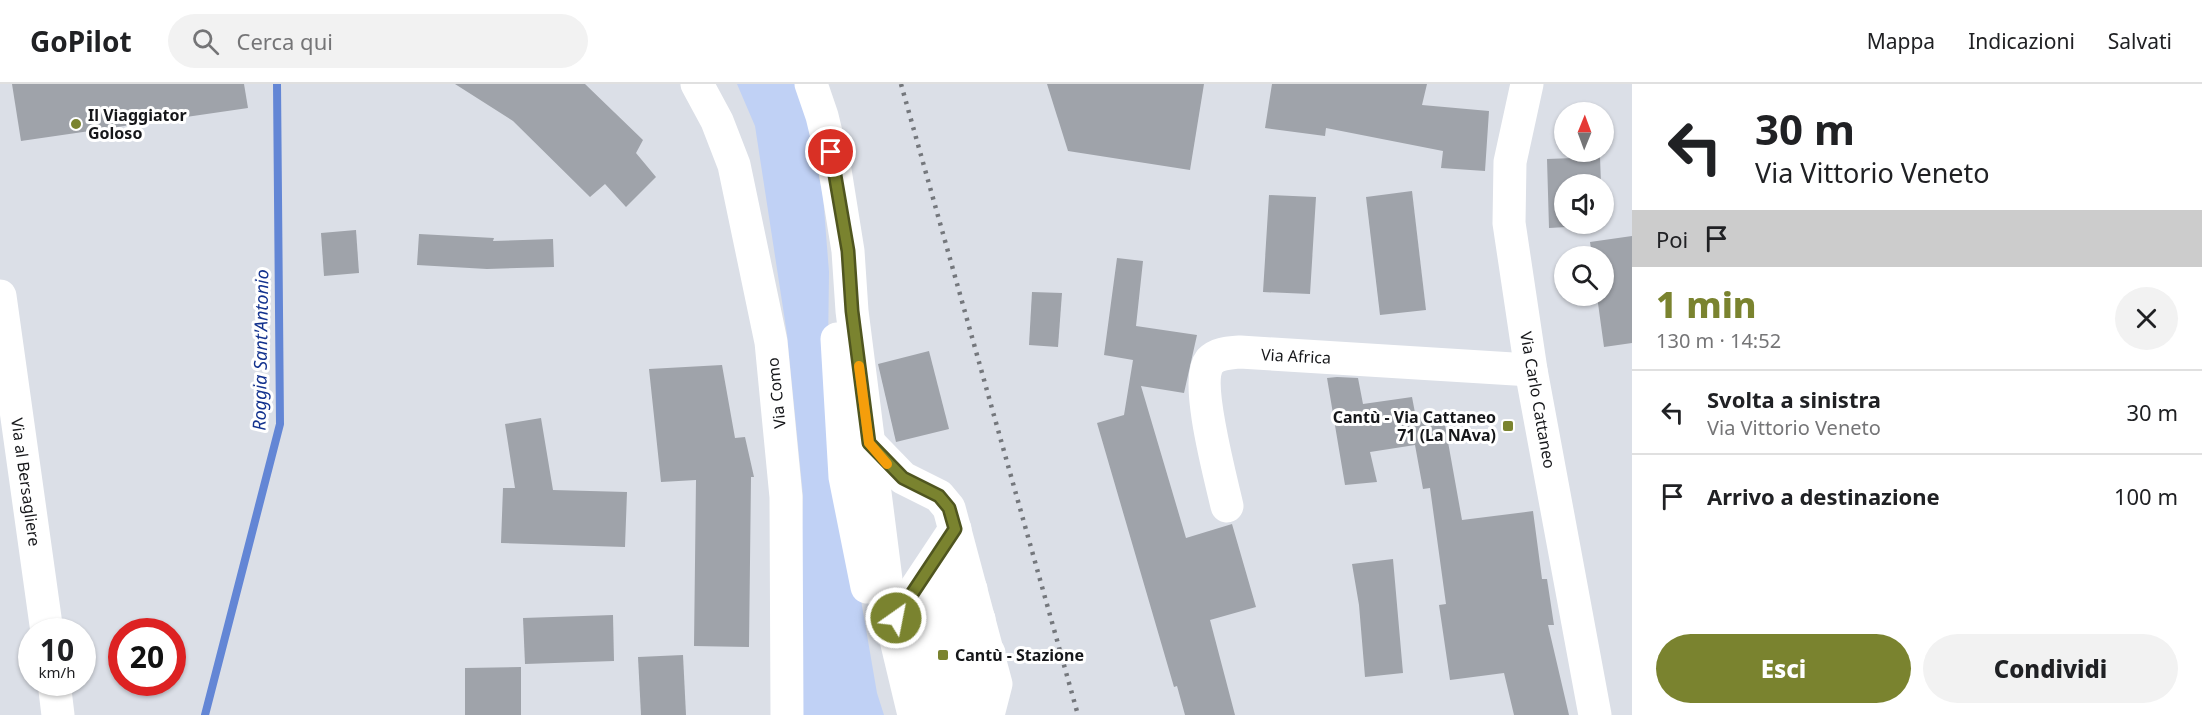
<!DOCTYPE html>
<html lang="it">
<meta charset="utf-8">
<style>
:root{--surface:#fff;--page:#f2f2f2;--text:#202124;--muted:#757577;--line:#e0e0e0;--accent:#7a832f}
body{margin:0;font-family:"Noto Sans",sans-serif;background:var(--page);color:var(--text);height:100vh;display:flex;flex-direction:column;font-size:22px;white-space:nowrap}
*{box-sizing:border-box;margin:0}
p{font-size:20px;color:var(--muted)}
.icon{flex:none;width:33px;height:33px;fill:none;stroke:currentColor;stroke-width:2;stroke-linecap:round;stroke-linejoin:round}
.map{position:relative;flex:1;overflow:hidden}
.drawer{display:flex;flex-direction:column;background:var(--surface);width:570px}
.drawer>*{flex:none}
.top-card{background:#fff;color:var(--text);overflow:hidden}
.needle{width:39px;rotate:1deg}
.fabs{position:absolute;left:1554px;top:18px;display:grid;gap:12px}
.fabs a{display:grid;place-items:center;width:60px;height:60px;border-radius:50%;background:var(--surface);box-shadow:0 2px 4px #0004;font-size:30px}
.speed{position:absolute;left:18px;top:534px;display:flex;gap:12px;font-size:30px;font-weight:700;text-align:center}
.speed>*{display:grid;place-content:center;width:78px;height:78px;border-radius:50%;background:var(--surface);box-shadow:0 2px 4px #0004;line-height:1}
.speed small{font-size:15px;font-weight:400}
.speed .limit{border:9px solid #d22;background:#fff;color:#111}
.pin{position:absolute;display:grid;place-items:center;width:51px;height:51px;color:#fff;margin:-26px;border:3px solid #fff;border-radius:50%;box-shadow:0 2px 6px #0007}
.me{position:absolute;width:66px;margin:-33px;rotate:33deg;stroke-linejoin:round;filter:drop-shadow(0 0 4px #0008)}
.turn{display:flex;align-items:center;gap:21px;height:126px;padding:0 24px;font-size:27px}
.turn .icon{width:78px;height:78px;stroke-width:2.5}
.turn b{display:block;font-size:42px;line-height:51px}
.then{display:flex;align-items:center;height:57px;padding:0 24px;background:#0003;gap:12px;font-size:22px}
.round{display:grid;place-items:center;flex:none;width:63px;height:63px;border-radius:32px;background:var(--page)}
.summary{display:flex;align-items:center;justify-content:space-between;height:102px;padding:0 24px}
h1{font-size:36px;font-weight:800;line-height:45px;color:var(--accent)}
.cta{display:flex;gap:12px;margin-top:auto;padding:12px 24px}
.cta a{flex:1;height:69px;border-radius:36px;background:var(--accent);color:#fff;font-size:24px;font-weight:800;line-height:69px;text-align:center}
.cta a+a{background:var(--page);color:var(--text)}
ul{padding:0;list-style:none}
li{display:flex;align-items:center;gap:18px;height:84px;padding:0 24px;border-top:2px solid var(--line)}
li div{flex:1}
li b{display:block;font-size:22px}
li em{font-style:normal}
header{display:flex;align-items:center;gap:36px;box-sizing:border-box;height:84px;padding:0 30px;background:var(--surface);border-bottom:2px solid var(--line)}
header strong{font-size:28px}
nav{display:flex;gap:33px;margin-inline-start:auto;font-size:21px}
.search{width:420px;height:54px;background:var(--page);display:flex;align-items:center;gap:15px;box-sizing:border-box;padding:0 21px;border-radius:33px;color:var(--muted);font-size:22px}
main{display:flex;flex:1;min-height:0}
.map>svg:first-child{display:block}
.green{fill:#c0d1f5}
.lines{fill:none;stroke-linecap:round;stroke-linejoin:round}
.stream{stroke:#6386d5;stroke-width:8}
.building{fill:#9fa3aa}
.minor{stroke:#fff;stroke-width:33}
.rail{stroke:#74777c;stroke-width:4.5;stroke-dasharray:3 6;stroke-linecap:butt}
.route-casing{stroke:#4f551f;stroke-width:15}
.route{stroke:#7a832f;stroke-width:10}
.slow{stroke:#f59e0b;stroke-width:10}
.poi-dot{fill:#7a832f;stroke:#fff;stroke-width:2}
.labels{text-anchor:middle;stroke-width:6;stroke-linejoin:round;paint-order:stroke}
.poi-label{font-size:16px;font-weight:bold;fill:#16171a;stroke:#fff;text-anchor:start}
.street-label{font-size:16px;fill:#16171a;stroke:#fff}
.water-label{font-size:18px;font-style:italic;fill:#13328e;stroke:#fff}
</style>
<header>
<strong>GoPilot</strong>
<div class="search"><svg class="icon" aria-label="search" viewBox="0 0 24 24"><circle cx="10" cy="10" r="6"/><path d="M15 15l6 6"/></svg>Cerca qui</div>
<nav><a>Mappa</a><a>Indicazioni</a><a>Salvati</a></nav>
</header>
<main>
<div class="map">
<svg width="1632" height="631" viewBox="0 0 1632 631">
<rect width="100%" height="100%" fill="#dbdfe7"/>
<path class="green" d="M737 0H795L808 40 823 112 829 188 828 265 862 522 877 609 884 631H802L800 513 803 411 787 250 755 42Z"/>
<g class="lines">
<path class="stream" d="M205 631 280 340 277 0"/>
</g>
<g class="building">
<path d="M12 0H244L248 24 21 57Z"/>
<path d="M455 0H585L643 56 636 69 656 93 626 123 605 100 590 113 513 37Z"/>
<path d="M1047 0H1204L1190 86 1068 67Z"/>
<path d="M1272 0H1427L1422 21 1489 27 1485 87 1441 84 1443 67 1326 44 1325 52 1265 44Z"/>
<path d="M1600 73 1601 100H1564V140L1603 141 1549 144 1547 75Z"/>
<path d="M1412 107 1426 226 1380 231 1366 113Z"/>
<path d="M1269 111 1316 113 1310 210 1263 208Z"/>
<path d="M356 146 359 189 324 192 321 149Z"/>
<path d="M419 150 494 154 493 157 553 155 554 183 487 185 417 181Z"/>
<path d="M1632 152V259L1604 263 1597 212H1604V172H1592L1590 158Z"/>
<path d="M1117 174 1143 177 1136 242 1197 251 1184 309 1141 302 1186 454 1232 440 1256 523 1210 536 1235 631H1185L1177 602 1174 603 1097 339 1124 331 1133 276 1104 271Z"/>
<path d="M1032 208 1062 209 1058 263 1029 261Z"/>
<path d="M929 267 949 345 896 358 878 280Z"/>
<path d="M722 281 735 354 745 353 754 393H751L749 563 694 562 696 396 661 398 649 285Z"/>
<path d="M1337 293 1358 294 1363 320 1412 313 1416 334 1443 330 1462 436 1533 427 1542 495H1547L1554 541H1548L1569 631H1514L1504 589 1450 596 1439 521 1446 520 1430 404 1423 405 1415 361 1370 368 1377 398 1345 401 1327 294Z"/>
<path d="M541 334 553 406 627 408 625 463 501 459 503 404H515L505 340Z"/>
<path d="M1393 475 1403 589 1365 593 1359 521 1352 480Z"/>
<path d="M613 531 614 577 525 580 523 534Z"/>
<path d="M683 571 686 631H641L638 573Z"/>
<path d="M521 583V631H465V584Z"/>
</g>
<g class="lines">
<g class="minor">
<path d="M697 0 717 37 734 81 771 258 786 413 787 631"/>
<path d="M811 0 822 32 835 86 848 167 852 227 891 535 914 631"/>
<path d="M1527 0 1510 78 1509 139 1531 286 1595 631"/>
<path d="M0 212 47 548"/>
<path d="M837 255 845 393 867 503"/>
<path d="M869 359 903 394 939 412 949 424 996 600 988 631"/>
<path d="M1227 422C1221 395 1194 297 1210 277 1218 269 1229 269 1240 268L1531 286"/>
<path d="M900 550 896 534 955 445"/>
<path d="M904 568 954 484"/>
<path d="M54 598 58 631"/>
<path d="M912 600 971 505"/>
<path d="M925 631 979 535"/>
<path d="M954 631 989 569"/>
</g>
<path class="rail" d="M901 0 1078 631"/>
</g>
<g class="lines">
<defs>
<path id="route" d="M831 68 848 167 852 227 869 359 903 394 939 412 949 424 955 445 896 534"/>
</defs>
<use href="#route" class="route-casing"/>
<use href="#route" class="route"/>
<path class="slow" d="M859 282 869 359 887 380"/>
</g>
<g class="poi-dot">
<circle cx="76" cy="40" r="6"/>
<rect x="1502" y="336" width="12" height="12" rx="3"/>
<rect x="937" y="565" width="12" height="12" rx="3"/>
</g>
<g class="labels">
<g class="poi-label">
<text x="88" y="37">Il Viaggiator<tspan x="88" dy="18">Goloso</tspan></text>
<text x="1496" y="339" text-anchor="end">Cantù - Via Cattaneo<tspan x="1496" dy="18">71 (La NAva)</tspan></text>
<text x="955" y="577">Cantù - Stazione</text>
</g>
<g class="street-label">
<text transform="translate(1296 272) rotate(3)" y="6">Via Africa</text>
<text transform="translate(776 309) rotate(-96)" y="6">Via Como</text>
<text transform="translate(1538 316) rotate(80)" y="6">Via Carlo Cattaneo</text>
<text transform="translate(26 398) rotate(82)" y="6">Via al Bersagliere</text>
</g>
<g class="water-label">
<text transform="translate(261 266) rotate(-89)" y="6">Roggia Sant'Antonio</text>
</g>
</g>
</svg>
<div class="fabs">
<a><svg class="needle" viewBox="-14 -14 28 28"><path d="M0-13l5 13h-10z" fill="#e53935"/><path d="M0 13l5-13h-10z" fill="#757577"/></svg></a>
<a><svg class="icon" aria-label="sound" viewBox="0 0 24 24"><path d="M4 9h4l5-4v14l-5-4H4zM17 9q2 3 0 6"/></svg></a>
<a><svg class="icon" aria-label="search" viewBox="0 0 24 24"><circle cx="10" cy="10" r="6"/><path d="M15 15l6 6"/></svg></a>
</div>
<div class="speed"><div>10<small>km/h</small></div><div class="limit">20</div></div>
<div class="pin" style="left:831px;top:68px;background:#d93025"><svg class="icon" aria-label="arrive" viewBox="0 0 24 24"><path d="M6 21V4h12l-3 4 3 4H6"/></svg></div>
<svg class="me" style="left:896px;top:534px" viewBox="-20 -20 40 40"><circle r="17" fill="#7a832f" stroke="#fff" stroke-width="3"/><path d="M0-11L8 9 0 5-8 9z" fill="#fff"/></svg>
</div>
<section class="drawer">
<div class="top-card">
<div class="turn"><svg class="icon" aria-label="left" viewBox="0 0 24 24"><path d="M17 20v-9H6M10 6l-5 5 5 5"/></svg><div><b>30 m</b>Via Vittorio Veneto</div></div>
<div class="then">Poi<svg class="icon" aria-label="arrive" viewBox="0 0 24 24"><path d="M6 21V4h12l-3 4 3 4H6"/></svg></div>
</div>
<div class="summary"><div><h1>1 min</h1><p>130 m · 14:52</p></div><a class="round"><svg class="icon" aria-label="close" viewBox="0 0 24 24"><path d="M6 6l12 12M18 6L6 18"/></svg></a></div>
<ul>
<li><svg class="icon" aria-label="left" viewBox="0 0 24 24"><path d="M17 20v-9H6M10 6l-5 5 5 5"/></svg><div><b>Svolta a sinistra</b><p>Via Vittorio Veneto</p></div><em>30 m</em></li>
<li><svg class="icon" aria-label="arrive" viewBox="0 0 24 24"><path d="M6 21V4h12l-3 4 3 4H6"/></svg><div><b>Arrivo a destinazione</b></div><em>100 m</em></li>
</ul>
<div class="cta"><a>Esci</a><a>Condividi</a></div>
</section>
</main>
